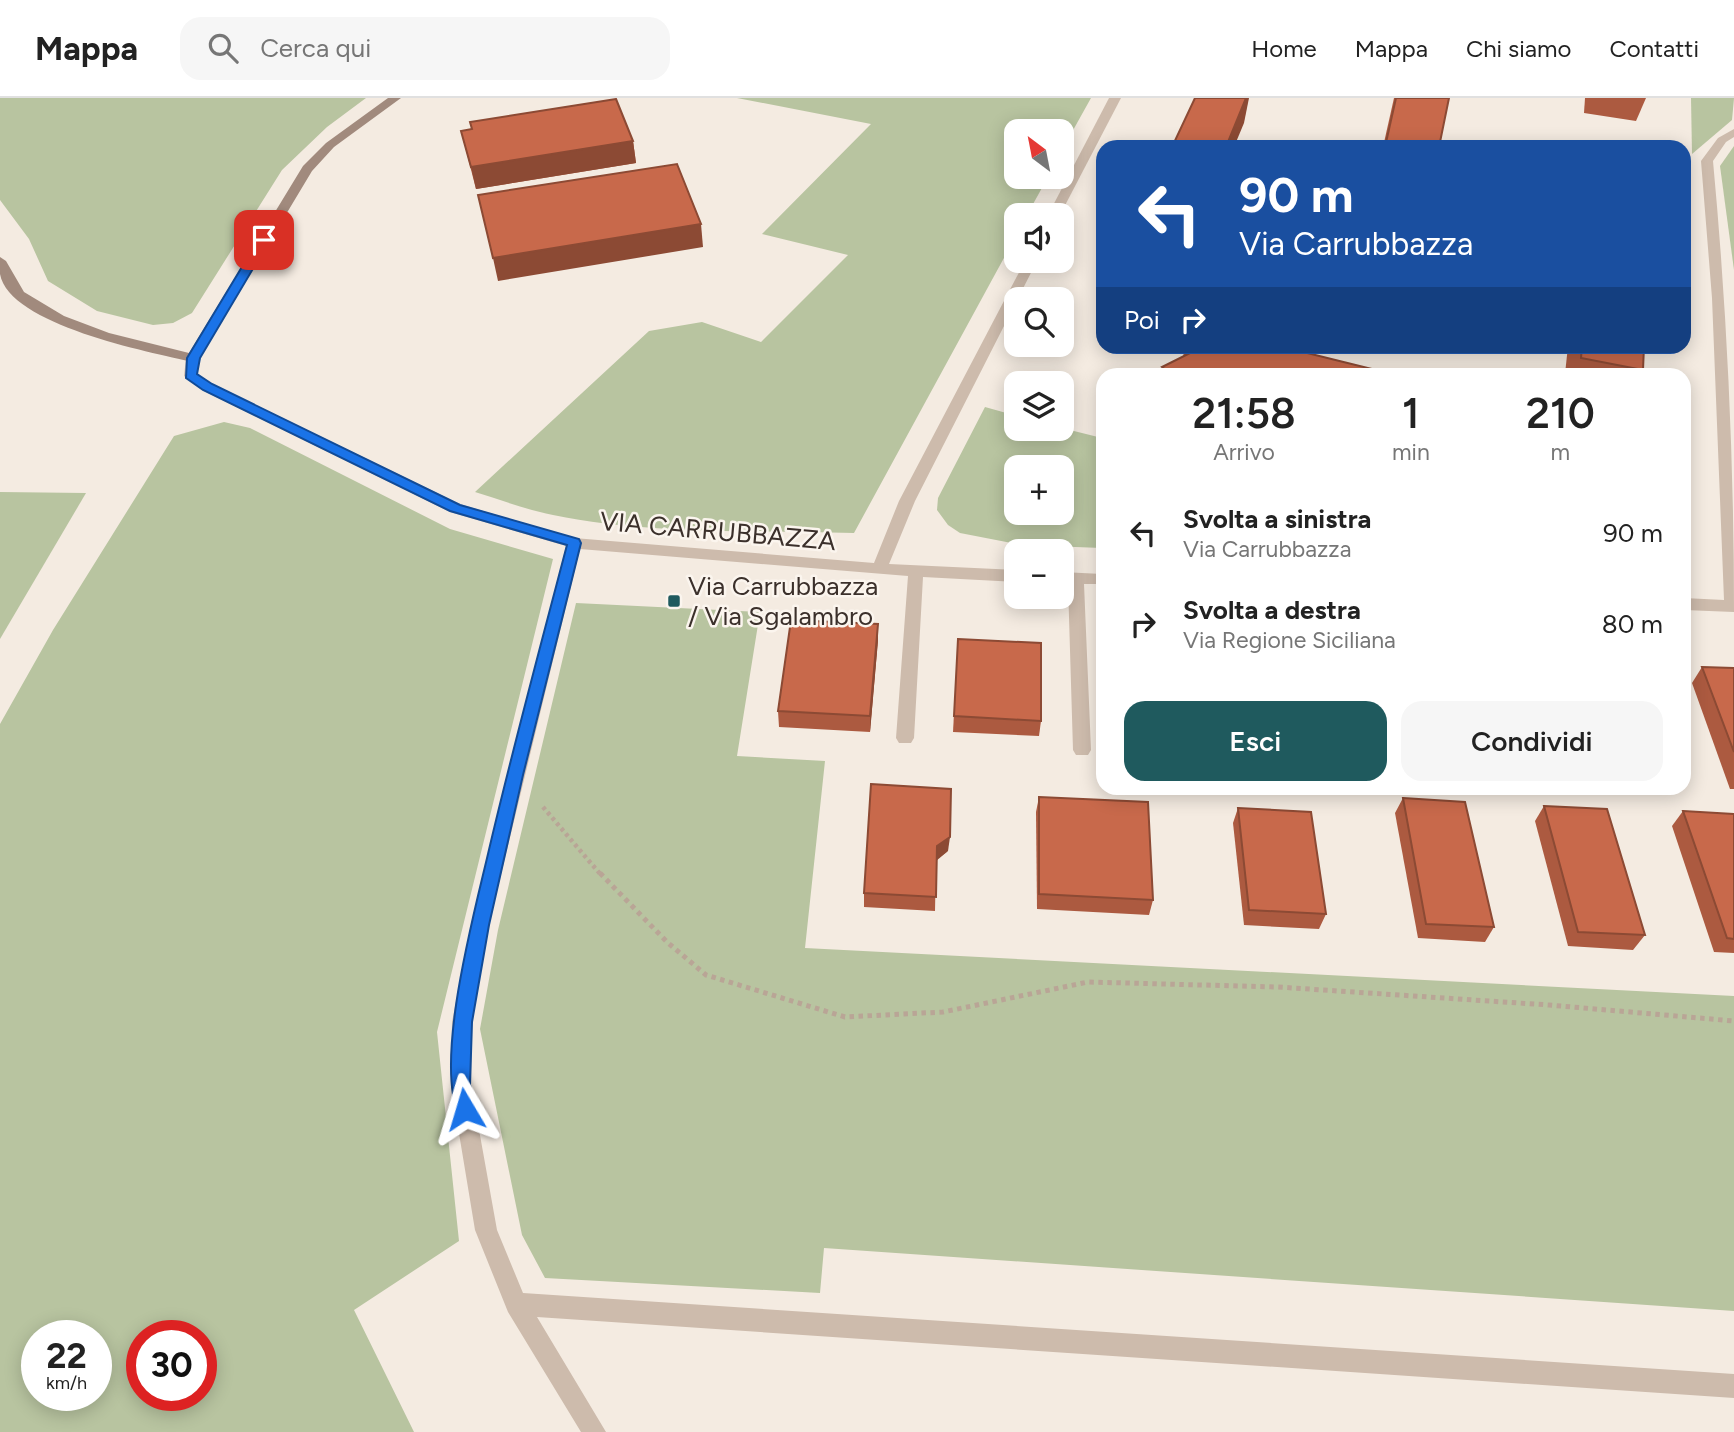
<!DOCTYPE html>
<html lang="it">
<meta charset="utf-8">
<style>
:root{--surface:#fff;--page:#f6f6f6;--text:#222;--muted:#767676;--line:#e0e0e0;--accent:#1f5a5e}
body{margin:0;font-family:Figtree,sans-serif;background:var(--page);color:var(--text);height:100vh;display:flex;flex-direction:column;font-size:26px;white-space:nowrap}
*{box-sizing:border-box;margin:0}
p{font-size:23px;color:var(--muted)}
.icon{flex:none;width:38px;height:38px;fill:none;stroke:currentColor;stroke-width:2;stroke-linecap:round;stroke-linejoin:round}
.map{position:relative;flex:1;overflow:hidden}
.side{position:absolute;left:1096px;top:270px;width:595px;height:427px;display:flex;flex-direction:column;background:var(--surface);border-radius:21px;box-shadow:0 4px 18px #0003}
.side>*{flex:none}
.guide{position:absolute;left:1096px;top:42px;width:595px;height:214px;border-radius:21px;box-shadow:0 4px 18px #0003;background:#1a4fa0;color:#fff;overflow:hidden}
.needle{width:46px;rotate:328deg}
.buttons{position:absolute;left:1004px;top:21px;display:grid;gap:14px}
.buttons a{display:grid;place-items:center;width:70px;height:70px;border-radius:14px;background:var(--surface);box-shadow:0 4px 18px #0003;font-size:35px}
.speed{position:absolute;left:21px;top:1222px;display:flex;gap:14px;font-size:35px;font-weight:700;text-align:center}
.speed>*{display:grid;place-content:center;width:91px;height:91px;border-radius:50%;background:var(--surface);box-shadow:0 4px 18px #0003;line-height:1}
.speed small{font-size:18px;font-weight:400}
.speed .limit{border:10px solid #d22;background:#fff;color:#111}
.pin{position:absolute;display:grid;place-items:center;width:60px;height:60px;color:#fff;margin:-30px;border-radius:14px;box-shadow:0 4px 10px #0006}
.me{position:absolute;width:77px;margin:-38px;rotate:353deg;stroke-linejoin:round;filter:drop-shadow(0 0 5px #0008)}
.turn{display:flex;align-items:center;gap:24px;height:147px;padding:0 28px;font-size:32px}
.turn .icon{width:91px;height:91px;stroke-width:2.5}
.turn b{display:block;font-size:49px;line-height:60px}
.then{display:flex;align-items:center;height:66px;padding:0 28px;background:#0003;gap:14px;font-size:26px}
.eta{display:flex;justify-content:space-evenly;align-items:center;height:119px;text-align:center}
.eta b{font-size:42px;font-weight:600;line-height:49px}
.button{display:flex;gap:14px;margin-top:auto;padding:14px 28px}
.button a{flex:1;height:80px;border-radius:21px;background:var(--accent);color:#fff;font-size:28px;font-weight:600;line-height:80px;text-align:center}
.button a+a{background:var(--page);color:var(--text)}
ul{padding:0;list-style:none}
li{display:flex;align-items:center;gap:21px;height:91px;padding:0 28px}
li div{flex:1}
li b{display:block;font-size:26px}
li em{font-style:normal}
header{display:flex;align-items:center;gap:42px;box-sizing:border-box;height:98px;padding:0 35px;background:var(--surface);border-bottom:2px solid var(--line)}
header strong{font-size:33px}
nav{display:flex;gap:38px;margin-inline-start:auto;font-size:24px}
.search{width:490px;height:63px;background:var(--page);display:flex;align-items:center;gap:18px;box-sizing:border-box;padding:0 24px;border-radius:21px;color:var(--muted);font-size:26px}
.map>svg:first-child{display:block}
.green{fill:#b8c4a0;fill-rule:evenodd}
.lines{fill:none;stroke-linecap:round;stroke-linejoin:round}
.path-far1{stroke:#b9a596;stroke-width:4.5;stroke-dasharray:3.5 3.5;stroke-linecap:butt}
.path{stroke:#b9a596;stroke-width:5;stroke-dasharray:4.5 4.5;stroke-linecap:butt}
.street{fill:#cdbbac;fill-rule:evenodd}
.secondary{fill:#a18a7d;fill-rule:evenodd}
.wall{fill:#ac5a40}
.shaded-wall{fill:#8c4a34}
.building{fill:#c8694b;stroke:#8c4a34;stroke-width:2}
.route{fill:#1a73e8;stroke:#114b97;stroke-width:2}
.poi-dot{fill:#1f5a5e;stroke:#fbf5ee;stroke-width:2.5}
.labels{text-anchor:middle;stroke-width:5;stroke-linejoin:round;paint-order:stroke}
.street-label{font-size:26px;fill:#3b302b;stroke:#fbf5ee}
.poi-label{font-size:26px;fill:#3b302b;stroke:#fbf5ee;text-anchor:start}
</style>
<header>
<strong>Mappa</strong>
<div class="search"><svg class="icon" aria-label="search" viewBox="0 0 24 24"><circle cx="10" cy="10" r="6"/><path d="M15 15l6 6"/></svg>Cerca qui</div>
<nav><a>Home</a><a>Mappa</a><a>Chi siamo</a><a>Contatti</a></nav>
</header>
<div class="map">
<svg width="1734" height="1334" viewBox="0 0 1734 1334">
<rect width="100%" height="100%" fill="#f4ebe1"/>
<g class="green">
<path d="M0 0H366L327 29 282 72 192 215 173 225 153 227 97 213 48 183 29 141 0 102Z"/>
<path d="M737 0H1091L1062 52V33H1017V79H1048L1027 117H1017V136L854 435C754 432 651 437 553 417 527 412 501 402 475 394L649 233 702 224 761 244 848 157 762 136 871 26Z"/>
<path d="M1691 0H1734L1732 22 1692 56Z"/>
<path d="M1734 48V172L1720 68Z"/>
<path d="M985 309 1017 318V331L1062 330 1102 340V450L1022 447 960 435 948 427 937 412 938 400ZM1062 369V415H1017V369Z"/>
<path d="M224 324 250 330 450 431 553 461 437 934 459 1143 354 1212 414 1334H0V626L53 532 174 338ZM37 1237H96V1297H37ZM201 1237V1297H142V1237Z"/>
<path d="M0 394 86 395 0 541Z"/>
<path d="M576 505 760 514 737 658 825 663 805 850 1734 898V1213L824 1150 820 1195 545 1180 522 1137 480 931 498 832Z"/>
</g>
<g class="lines">
<path class="path-far1" d="M543 709 601 777"/>
<path class="path" d="M600 775 667 844 706 877 845 919 943 914 1088 884 1278 889 1549 907 1734 923"/>
<g class="street">
<path d="M1109 0H1121L1060 117H1048Z"/>
<path d="M1734 31V39L1726 44 1713 63C1727 213 1734 363 1734 514L1684 512V500L1724 502 1712 200 1701 63 1718 40Z"/>
<path d="M1025 163H1037L915 403 889 466 1017 472V484L923 479 914 640 911 645H899L896 640 908 478 580 451 489 826 472 924 471 987 497 1132 523 1195 1734 1276V1300L537 1219 606 1334H581L508 1214 475 1132 451 987 452 924 471 826 566 448 450 414 202 292 184 278 186 260 193 256 198 257V276L212 286 460 406 574 440 874 465 899 403Z"/>
<path d="M1062 474 1102 476V486H1084L1091 652 1088 657H1076L1073 652 1068 486H1062Z"/>
</g>
<path class="secondary" d="M388 0H401L334 49 312 73 198 263 193 264C149 254 9 227 0 176 0 171 0 164 0 159L6 163 24 194 64 218 109 235 189 255 303 68 326 45Z"/>
</g>
<g class="wall">
<path d="M1394 0H1449L1439 49H1383Z"/>
<path d="M1585 0H1646L1636 23 1584 15Z"/>
<path d="M461 33 633 43 636 65 476 91Z"/>
<path d="M1185 248H1279L1392 276H1160L1162 269 1183 259Z"/>
<path d="M1568 248H1644L1643 272 1640 276H1565Z"/>
<path d="M878 526V542L870 634 779 629 778 613Z"/>
<path d="M958 541 1041 623 1039 638 953 634Z"/>
<path d="M1702 569 1734 570V691H1730L1692 585Z"/>
<path d="M1039 699 1153 802 1149 817 1037 811 1036 714Z"/>
<path d="M1403 700 1494 829 1485 844 1418 840 1395 715Z"/>
<path d="M1544 708 1645 837 1633 852 1568 848 1535 723Z"/>
<path d="M1238 710 1326 816 1319 831 1244 827 1233 725Z"/>
<path d="M1683 713 1734 716V855L1714 854 1672 728Z"/>
<path d="M948 753 936 762 935 813 864 809V795Z"/>
</g>
<g class="shaded-wall">
<path d="M1246 0H1249L1244 25 1234 49H1226Z"/>
<path d="M633 43 636 65 476 91 471 69Z"/>
<path d="M701 126 703 149 498 183 493 160Z"/>
<path d="M878 526V542L870 634V618Z"/>
<path d="M950 739 948 753 936 763 937 748Z"/>
</g>
<g class="building">
<path d="M1195 0H1246L1226 49H1172Z"/>
<path d="M1396 0H1449L1439 49H1385Z"/>
<path d="M616 1 633 43 471 69 461 33 472 31 470 24Z"/>
<path d="M677 66 701 126 493 160 478 97Z"/>
<path d="M1204 248H1279L1392 276H1171L1162 269Z"/>
<path d="M1582 248H1644L1643 272 1581 260Z"/>
<path d="M1470 271 1479 276H1459Z"/>
<path d="M791 522 878 526 870 618 778 613Z"/>
<path d="M958 541 1041 545V623L954 618Z"/>
<path d="M1702 569 1734 570V654Z"/>
<path d="M871 686 951 691 950 739 937 748 936 799 864 795Z"/>
<path d="M1039 699 1148 704 1153 802 1039 796Z"/>
<path d="M1403 700 1465 704 1494 829 1426 826Z"/>
<path d="M1544 708 1607 711 1645 837 1578 834Z"/>
<path d="M1238 710 1311 714 1326 816 1249 812Z"/>
<path d="M1683 713 1734 716V841L1727 840Z"/>
</g>
<path class="route" d="M260 139 270 142 200 260 197 276 212 286 460 407 579 441 581 445 523 677 489 827 472 924 470 987 475 1011 472 1018 465 1020 459 1018C434 963 474 816 488 756 512 653 540 550 567 447L450 413 203 292 186 280 187 260Z"/>
<rect class="poi-dot" x="667" y="496" width="14" height="14" rx="3.5"/>
<g class="labels">
<g class="street-label">
<text transform="translate(718 433) rotate(5)" y="9">VIA CARRUBBAZZA</text>
</g>
<g class="poi-label">
<text x="688" y="497">Via Carrubbazza<tspan x="688" dy="30">/ Via Sgalambro</tspan></text>
</g>
</g>
</svg>
<div class="buttons">
<a><svg class="needle" viewBox="-14 -14 28 28"><path d="M0-13l5 13h-10z" fill="#e53935"/><path d="M0 13l5-13h-10z" fill="#767676"/></svg></a>
<a><svg class="icon" aria-label="sound" viewBox="0 0 24 24"><path d="M4 9h4l5-4v14l-5-4H4zM17 9q2 3 0 6"/></svg></a>
<a><svg class="icon" aria-label="search" viewBox="0 0 24 24"><circle cx="10" cy="10" r="6"/><path d="M15 15l6 6"/></svg></a>
<a><svg class="icon" aria-label="layers" viewBox="0 0 24 24"><path d="M12 4l9 5-9 5-9-5zM3 14l9 5 9-5"/></svg></a>
<a>+</a>
<a>−</a>
</div>
<div class="speed"><div>22<small>km/h</small></div><div class="limit">30</div></div>
<div class="pin" style="left:264px;top:142px;background:#d93025"><svg class="icon" aria-label="arrive" viewBox="0 0 24 24"><path d="M6 21V4h12l-3 4 3 4H6"/></svg></div>
<svg class="me" style="left:465px;top:1011px" viewBox="-20 -20 40 40"><path d="M0-17L14 15 0 8-14 15z" fill="#1a73e8" stroke="#fff" stroke-width="4"/></svg>
<div class="guide">
<div class="turn"><svg class="icon" aria-label="left" viewBox="0 0 24 24"><path d="M17 20v-9H6M10 6l-5 5 5 5"/></svg><div><b>90 m</b>Via Carrubbazza</div></div>
<div class="then">Poi<svg class="icon" aria-label="right" viewBox="0 0 24 24"><path d="M7 20v-9h11M14 6l5 5-5 5"/></svg></div>
</div>
<section class="side">
<div class="eta">
<div><b>21:58</b><p>Arrivo</p></div>
<div><b>1</b><p>min</p></div>
<div><b>210</b><p>m</p></div>
</div>
<ul>
<li><svg class="icon" aria-label="left" viewBox="0 0 24 24"><path d="M17 20v-9H6M10 6l-5 5 5 5"/></svg><div><b>Svolta a sinistra</b><p>Via Carrubbazza</p></div><em>90 m</em></li>
<li><svg class="icon" aria-label="right" viewBox="0 0 24 24"><path d="M7 20v-9h11M14 6l5 5-5 5"/></svg><div><b>Svolta a destra</b><p>Via Regione Siciliana</p></div><em>80 m</em></li>
</ul>
<div class="button"><a>Esci</a><a>Condividi</a></div>
</section>
</div>
